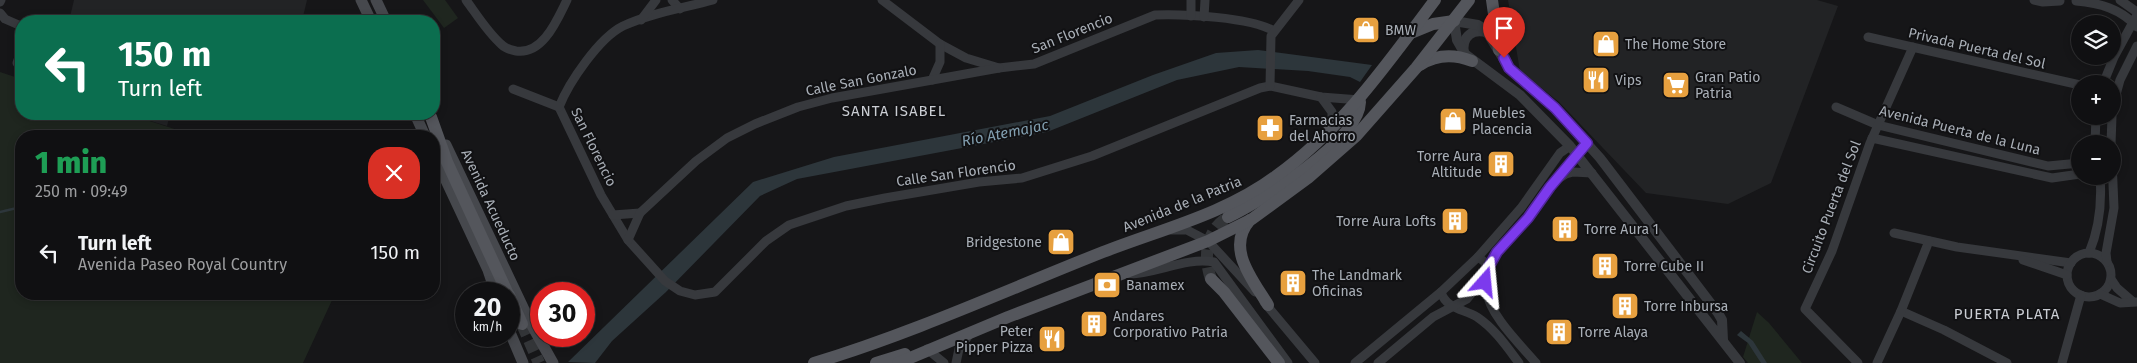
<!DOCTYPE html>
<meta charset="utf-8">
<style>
:root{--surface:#101012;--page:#1e1e20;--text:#f1f3f6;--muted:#9c9d9f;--line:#303032}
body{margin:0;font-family:"Fira Sans",sans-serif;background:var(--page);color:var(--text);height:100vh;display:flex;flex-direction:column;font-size:19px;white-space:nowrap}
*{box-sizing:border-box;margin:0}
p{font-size:16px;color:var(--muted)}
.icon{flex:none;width:28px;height:28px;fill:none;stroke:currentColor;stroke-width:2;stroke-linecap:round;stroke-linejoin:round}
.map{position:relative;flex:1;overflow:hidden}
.panel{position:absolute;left:15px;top:130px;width:425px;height:170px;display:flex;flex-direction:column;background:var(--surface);border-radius:20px;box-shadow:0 2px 8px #0003,0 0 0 1px var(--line)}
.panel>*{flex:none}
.hud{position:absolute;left:15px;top:15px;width:425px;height:105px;border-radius:20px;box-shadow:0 2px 8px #0003,0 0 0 1px var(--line);background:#0b6e4f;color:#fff;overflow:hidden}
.controls{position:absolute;left:2071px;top:15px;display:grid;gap:10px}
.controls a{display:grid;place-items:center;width:50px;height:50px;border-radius:50%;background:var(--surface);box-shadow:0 2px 8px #0003,0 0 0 1px var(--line);font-size:25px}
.speed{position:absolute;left:455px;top:282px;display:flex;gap:10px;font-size:25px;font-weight:700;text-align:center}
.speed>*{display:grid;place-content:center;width:65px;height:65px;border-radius:50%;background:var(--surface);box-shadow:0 2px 8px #0003,0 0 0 1px var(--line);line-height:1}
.speed small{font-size:12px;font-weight:400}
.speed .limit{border:8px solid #d22;background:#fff;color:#111}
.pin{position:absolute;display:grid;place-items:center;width:42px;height:42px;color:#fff;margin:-51px -21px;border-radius:50% 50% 50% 0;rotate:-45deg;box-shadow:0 0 5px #0007}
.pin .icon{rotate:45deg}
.me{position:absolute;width:55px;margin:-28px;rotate:18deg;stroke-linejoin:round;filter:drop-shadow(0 0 4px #0008)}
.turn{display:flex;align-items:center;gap:18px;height:105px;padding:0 20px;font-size:22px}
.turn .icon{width:65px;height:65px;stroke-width:2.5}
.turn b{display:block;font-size:35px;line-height:42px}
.round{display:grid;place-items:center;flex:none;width:52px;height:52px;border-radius:20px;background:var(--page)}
.headline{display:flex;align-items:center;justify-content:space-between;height:85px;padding:0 20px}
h1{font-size:30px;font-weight:800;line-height:38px;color:#1e9e55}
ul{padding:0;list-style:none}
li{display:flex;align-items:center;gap:15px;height:75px;padding:0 20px}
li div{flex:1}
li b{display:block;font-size:19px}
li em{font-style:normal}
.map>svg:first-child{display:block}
.built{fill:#222325}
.green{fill:#1f261f}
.water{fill:#2d363b}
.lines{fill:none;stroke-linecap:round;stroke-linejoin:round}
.stream{stroke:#2d363b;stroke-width:2.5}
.primary-tunnel{stroke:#333538;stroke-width:12;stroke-dasharray:12 6;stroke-linecap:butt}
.minor{stroke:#37393d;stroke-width:9}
.tertiary{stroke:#37393d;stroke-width:10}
.secondary{stroke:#46484d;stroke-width:11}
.primary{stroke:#54565c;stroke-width:12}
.route-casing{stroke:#51269a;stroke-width:12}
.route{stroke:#7c3aed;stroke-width:9}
.labels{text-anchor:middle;stroke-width:4;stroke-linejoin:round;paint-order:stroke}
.poi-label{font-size:14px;fill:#a9afb7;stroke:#111113;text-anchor:start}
.street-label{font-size:14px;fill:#a9afb7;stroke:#111113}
.neighbourhood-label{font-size:15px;letter-spacing:1px;fill:#cacdd3;stroke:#111113}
.water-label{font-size:15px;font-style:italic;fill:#829fb0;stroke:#111113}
</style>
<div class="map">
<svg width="2137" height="363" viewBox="0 0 2137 363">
<rect width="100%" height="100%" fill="#161618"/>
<g class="built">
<path d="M74 0H307L302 21H69Z"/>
<path d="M1508 0H1817L1838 6 1771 183 1728 204 1646 193 1559 102 1520 71Z"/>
<path d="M128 114H170L167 126Z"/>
</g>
<g class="green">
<path d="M423 0H445L458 18 444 28Z"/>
<path d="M0 72 21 79V114H128L196 136H21V294H333V298L303 363H0Z"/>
<path d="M1757 312 1769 323 1802 363H1748L1743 357Z"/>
</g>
<g class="water">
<path d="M1258 50 1372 65 1360 82 1350 77 1308 71 1239 67 1177 80 1047 132 797 179 760 196 666 292 612 341 595 363 568 362 753 182 834 157 1050 116 1153 75 1216 53Z"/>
<path d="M1741 331 1753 341 1767 363H1761L1748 343 1737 335Z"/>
</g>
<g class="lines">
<path class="stream" d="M0 212 21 207"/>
<g class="primary-tunnel">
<path d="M1211 279C1203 255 1206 231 1228 217"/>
<path d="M522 324 539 363"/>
</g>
<g class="minor">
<path d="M466 0C477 15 488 33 502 45 506 49 511 50 516 51 543 55 557 20 567 0"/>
<path d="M672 0 680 9"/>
<path d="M713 0C684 8 651 13 623 26 599 38 569 82 559 107L601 195 628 240 665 281 680 291 695 295 715 292 766 241 789 225 846 206 885 198 979 182 1022 178 1092 156 1260 88 1270 86 1321 97 1360 100"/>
<path d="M882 0 940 44 966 58 999 68 1034 64 1155 15C1184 14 1250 17 1274 31"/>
<path d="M1191 0V16"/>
<path d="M2034 0 2043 2 2060 1"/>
<path d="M2120 0 2137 12"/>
<path d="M2076 1C2100 3 2121 9 2137 27"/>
<path d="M0 2 1 0"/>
<path d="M0 13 5 19 21 26"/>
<path d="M1204 17 1205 0"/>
<path d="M641 20 656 0"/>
<path d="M1868 37 2080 85"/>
<path d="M17 63 21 51"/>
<path d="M932 80 940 62V44"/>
<path d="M2103 84 2114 57 2137 15"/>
<path d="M1270 86 1271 36 1299 0"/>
<path d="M513 89 559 107"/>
<path d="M1321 97 1332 112V128"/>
<path d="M1836 107 1878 125 2048 166 2080 163"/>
<path d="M2112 109 2120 80 2137 46"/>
<path d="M1872 138 2052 178 2080 174"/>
<path d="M2095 144 2096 116"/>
<path d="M2111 144 2112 116"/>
<path d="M1560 175 1587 143"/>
<path d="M613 215 640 213"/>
<path d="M1171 230H1187L1208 241 1255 292"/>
<path d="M1894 233 1957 247 2071 263"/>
<path d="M628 240 640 213 696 161 727 138 755 124 798 107 832 98 999 68"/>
<path d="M2089 253C2099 229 2102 202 2100 176"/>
<circle cx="2089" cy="275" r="22"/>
<path d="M1478 257 1486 263C1487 272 1484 281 1486 290 1490 316 1520 344 1536 363"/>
<path d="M2023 260 2067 275"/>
<path d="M2107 262 2106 253 2114 208 2112 160"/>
<path d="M1130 274C1158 273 1186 257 1214 262L1288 363"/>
<path d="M2111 279 2117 288 2132 301"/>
<path d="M1441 292C1446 309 1464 309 1477 317 1495 329 1507 347 1519 363"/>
<path d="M2100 294 2120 303 2137 302"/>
<path d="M1264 302 1315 363"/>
<path d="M1901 311 1944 330 2007 363"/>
<path d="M927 349 944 363"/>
<path d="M956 363 959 349 969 335"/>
<path d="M1355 363 1441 292 1478 257 1521 208 1560 153 1570 146"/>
<path d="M1378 363 1433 317 1467 299 1480 283 1497 252 1528 218 1555 181 1566 174 1573 172 1592 173"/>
<path d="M1858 363 1805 309 1832 251 1870 143 1913 47"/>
<path d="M1877 363 1901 311 1929 241"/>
<path d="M2062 363 2081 295"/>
</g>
<g class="tertiary">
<path d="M1464 53C1461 37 1473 27 1488 33"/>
<path d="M1723 340 1722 320 1718 313 1600 158 1555 108 1509 68 1485 29 1478 25 1454 21 1457 40 1465 54 1520 95 1570 146 1740 363"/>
</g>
<g class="secondary">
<path d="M361 0 371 21"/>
<path d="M376 0 386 21"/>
<path d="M415 114 425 136"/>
<path d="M446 145 530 322 553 363"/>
<path d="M434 155 488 270 496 294"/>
<path d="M509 330 523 363"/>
</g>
<g class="primary">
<path d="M1492 0 1499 50"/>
<path d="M1411 33 1433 24 1454 21"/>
<path d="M1420 65C1437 54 1454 54 1472 61"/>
<path d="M431 117 447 162 508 294"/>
<path d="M1228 217C1261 201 1359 141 1360 102"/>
<path d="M1250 220C1225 248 1253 280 1268 305"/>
<path d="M1211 279 1224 292 1279 363"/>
<path d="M509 295 522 324"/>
<path d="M814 363C913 333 1007 290 1103 252 1162 229 1225 214 1276 176 1342 129 1387 64 1435 0"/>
<path d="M876 363 905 354"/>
<path d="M898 363 1008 317 1208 241 1252 219 1308 178 1356 136 1416 68 1469 0"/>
</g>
</g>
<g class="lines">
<defs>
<path id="route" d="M1485 282 1487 270 1497 252 1528 218 1550 187 1587 143 1555 108 1509 68 1504 58"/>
</defs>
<use href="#route" class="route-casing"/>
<use href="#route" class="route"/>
</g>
<defs>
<symbol id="shop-square" viewBox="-11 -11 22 22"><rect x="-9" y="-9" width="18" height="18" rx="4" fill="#e7a03f" stroke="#111113"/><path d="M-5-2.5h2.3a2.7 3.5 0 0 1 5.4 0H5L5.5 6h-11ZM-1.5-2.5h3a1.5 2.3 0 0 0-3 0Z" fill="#fff"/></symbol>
<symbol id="restaurant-square" viewBox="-11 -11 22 22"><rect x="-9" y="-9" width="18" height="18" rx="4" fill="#e7a03f" stroke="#111113"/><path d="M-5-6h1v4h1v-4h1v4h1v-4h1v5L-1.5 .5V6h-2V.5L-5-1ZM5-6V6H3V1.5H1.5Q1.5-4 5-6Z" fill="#fff"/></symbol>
<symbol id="supermarket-square" viewBox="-11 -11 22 22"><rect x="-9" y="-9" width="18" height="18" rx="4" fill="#e7a03f" stroke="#111113"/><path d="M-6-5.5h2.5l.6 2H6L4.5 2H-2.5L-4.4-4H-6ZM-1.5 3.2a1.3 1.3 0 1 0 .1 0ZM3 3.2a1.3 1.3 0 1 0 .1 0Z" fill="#fff"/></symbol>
<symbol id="pharmacy-square" viewBox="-11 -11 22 22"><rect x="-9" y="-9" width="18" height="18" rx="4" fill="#e7a03f" stroke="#111113"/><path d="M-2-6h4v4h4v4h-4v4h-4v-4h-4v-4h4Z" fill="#fff"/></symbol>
<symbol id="building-square" viewBox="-11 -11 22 22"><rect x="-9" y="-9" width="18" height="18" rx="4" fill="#e7a03f" stroke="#111113"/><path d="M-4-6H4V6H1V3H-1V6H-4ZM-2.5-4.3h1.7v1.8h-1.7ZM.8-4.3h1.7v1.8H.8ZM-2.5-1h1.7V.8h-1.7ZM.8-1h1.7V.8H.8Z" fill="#fff"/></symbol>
<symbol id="bank-square" viewBox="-11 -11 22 22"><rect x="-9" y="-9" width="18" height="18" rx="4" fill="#e7a03f" stroke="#111113"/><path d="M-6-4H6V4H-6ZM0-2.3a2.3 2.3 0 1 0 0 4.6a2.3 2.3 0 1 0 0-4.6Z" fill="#fff"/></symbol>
</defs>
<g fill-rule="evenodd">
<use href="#shop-square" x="1350" y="14" width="32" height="32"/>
<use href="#shop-square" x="1590" y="28" width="32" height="32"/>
<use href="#restaurant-square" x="1580" y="64" width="32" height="32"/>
<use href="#supermarket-square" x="1660" y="69" width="32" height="32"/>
<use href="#shop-square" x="1437" y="105" width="32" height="32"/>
<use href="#pharmacy-square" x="1254" y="112" width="32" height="32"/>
<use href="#building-square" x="1485" y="148" width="32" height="32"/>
<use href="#building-square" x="1439" y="205" width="32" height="32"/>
<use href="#building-square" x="1549" y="213" width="32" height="32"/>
<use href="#shop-square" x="1045" y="226" width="32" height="32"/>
<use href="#building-square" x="1589" y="250" width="32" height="32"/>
<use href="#building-square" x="1277" y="267" width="32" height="32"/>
<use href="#bank-square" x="1091" y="269" width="32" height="32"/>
<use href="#building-square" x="1609" y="290" width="32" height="32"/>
<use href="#building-square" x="1078" y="308" width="32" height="32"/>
<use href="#building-square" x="1543" y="316" width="32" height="32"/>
<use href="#restaurant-square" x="1036" y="323" width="32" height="32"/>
</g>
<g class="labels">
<g class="poi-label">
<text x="1385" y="35">BMW</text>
<text x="1625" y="49">The Home Store</text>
<text x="1695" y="82">Gran Patio<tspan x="1695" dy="16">Patria</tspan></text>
<text x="1615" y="85">Vips</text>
<text x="1472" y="118">Muebles<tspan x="1472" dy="16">Placencia</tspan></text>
<text x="1289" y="125">Farmacias<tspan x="1289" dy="16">del Ahorro</tspan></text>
<text x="1482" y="161" text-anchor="end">Torre Aura<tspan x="1482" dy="16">Altitude</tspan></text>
<text x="1436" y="226" text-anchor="end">Torre Aura Lofts</text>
<text x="1584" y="234">Torre Aura 1</text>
<text x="1042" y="247" text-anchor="end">Bridgestone</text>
<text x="1624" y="271">Torre Cube II</text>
<text x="1312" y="280">The Landmark<tspan x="1312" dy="16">Oficinas</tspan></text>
<text x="1126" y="290">Banamex</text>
<text x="1644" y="311">Torre Inbursa</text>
<text x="1113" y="321">Andares<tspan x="1113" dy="16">Corporativo Patria</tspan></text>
<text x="1033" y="336" text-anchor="end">Peter<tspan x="1033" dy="16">Pipper Pizza</tspan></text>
<text x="1578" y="337">Torre Alaya</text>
</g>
<g class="street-label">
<text transform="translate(1072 33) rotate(-22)" y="5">San Florencio</text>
<text transform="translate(1977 48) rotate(13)" y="5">Privada Puerta del Sol</text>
<text transform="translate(861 80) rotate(-11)" y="5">Calle San Gonzalo</text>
<text transform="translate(1960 130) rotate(14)" y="5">Avenida Puerta de la Luna</text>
<text transform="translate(594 147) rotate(64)" y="5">San Florencio</text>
<text transform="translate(956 173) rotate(-8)" y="5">Calle San Florencio</text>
<text transform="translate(1182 204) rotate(-22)" y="5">Avenida de la Patria</text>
<text transform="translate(491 205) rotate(65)" y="5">Avenida Acueducto</text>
<text transform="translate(1831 207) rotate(-69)" y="5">Circuito Puerta del Sol</text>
</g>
<g class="neighbourhood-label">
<text x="894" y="116">SANTA ISABEL</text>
<text x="2007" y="319">PUERTA PLATA</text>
</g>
<g class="water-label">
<text transform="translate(1005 133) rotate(-11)" y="5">Río Atemajac</text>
</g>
</g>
</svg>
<div class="controls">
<a><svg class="icon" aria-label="layers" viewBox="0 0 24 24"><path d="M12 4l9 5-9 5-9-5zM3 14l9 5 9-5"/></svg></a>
<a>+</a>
<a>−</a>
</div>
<div class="speed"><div>20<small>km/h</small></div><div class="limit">30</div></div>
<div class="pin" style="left:1504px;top:58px;background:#d93025"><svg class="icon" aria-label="arrive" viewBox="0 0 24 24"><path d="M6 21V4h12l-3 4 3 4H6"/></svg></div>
<svg class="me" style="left:1485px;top:282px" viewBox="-20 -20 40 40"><path d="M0-17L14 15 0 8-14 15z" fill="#7c3aed" stroke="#fff" stroke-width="4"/></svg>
<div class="hud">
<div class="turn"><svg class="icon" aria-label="left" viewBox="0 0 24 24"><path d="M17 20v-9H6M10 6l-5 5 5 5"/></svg><div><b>150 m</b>Turn left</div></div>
</div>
<section class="panel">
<div class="headline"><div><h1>1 min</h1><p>250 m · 09:49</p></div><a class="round" style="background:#d93025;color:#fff"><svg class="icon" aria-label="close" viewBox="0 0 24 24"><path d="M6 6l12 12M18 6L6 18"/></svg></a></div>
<ul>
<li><svg class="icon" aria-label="left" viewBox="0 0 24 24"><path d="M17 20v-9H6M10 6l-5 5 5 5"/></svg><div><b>Turn left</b><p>Avenida Paseo Royal Country</p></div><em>150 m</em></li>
</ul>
</section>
</div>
